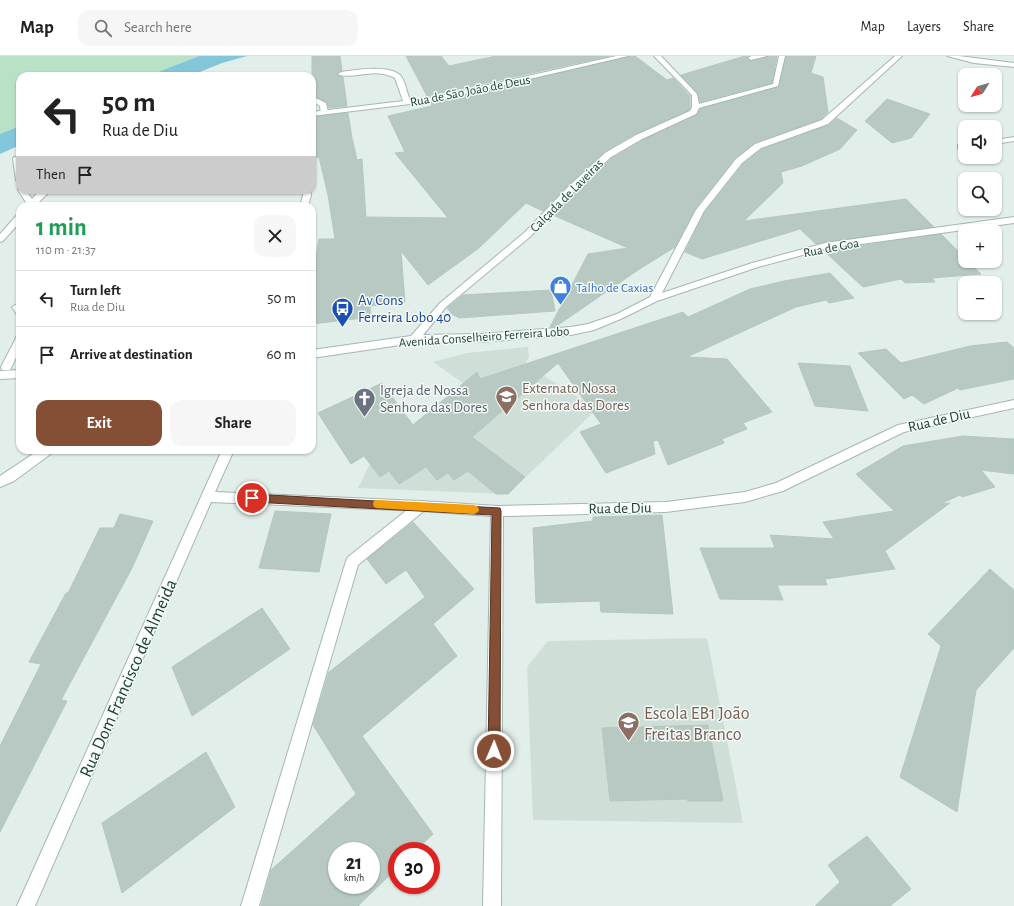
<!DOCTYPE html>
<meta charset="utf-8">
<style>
:root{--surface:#fff;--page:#f6f6f6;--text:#222;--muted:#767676;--line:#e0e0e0;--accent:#854f36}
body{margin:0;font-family:"Alegreya Sans",sans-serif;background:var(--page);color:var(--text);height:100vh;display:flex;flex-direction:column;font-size:15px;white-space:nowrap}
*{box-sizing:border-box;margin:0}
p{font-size:13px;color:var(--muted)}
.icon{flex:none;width:22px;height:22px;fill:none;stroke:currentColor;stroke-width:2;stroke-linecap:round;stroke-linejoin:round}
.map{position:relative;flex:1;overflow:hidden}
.drawer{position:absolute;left:16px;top:146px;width:300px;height:252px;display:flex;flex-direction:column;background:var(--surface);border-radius:12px;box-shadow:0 1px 3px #0004}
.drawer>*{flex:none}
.hud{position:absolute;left:16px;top:16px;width:300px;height:122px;border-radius:12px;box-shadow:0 1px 3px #0004;background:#fff;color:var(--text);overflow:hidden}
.needle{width:26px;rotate:233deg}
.controls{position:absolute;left:958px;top:12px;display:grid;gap:8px}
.controls a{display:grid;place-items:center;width:44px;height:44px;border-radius:8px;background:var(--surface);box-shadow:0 1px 3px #0004;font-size:20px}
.speed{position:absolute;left:328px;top:786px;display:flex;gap:8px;font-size:20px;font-weight:700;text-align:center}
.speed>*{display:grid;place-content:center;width:52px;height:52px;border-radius:50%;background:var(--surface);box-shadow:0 1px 3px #0004;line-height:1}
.speed small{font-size:10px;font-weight:400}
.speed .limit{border:6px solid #d22;background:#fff;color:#111}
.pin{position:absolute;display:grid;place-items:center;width:34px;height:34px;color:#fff;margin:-17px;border:2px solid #fff;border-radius:50%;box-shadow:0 1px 4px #0007}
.me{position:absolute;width:44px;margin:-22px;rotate:1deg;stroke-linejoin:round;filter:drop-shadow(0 0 3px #0008)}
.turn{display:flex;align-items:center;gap:14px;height:84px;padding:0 20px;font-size:18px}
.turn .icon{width:52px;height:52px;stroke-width:2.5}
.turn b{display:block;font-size:28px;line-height:34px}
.then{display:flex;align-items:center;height:38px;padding:0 20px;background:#0003;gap:8px;font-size:15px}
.round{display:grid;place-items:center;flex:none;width:42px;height:42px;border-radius:12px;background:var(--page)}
.headline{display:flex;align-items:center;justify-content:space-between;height:68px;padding:0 20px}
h1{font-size:24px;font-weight:700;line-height:30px;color:#1e9e55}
.action{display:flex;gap:8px;margin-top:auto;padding:8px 20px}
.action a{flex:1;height:46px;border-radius:12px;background:var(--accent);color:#fff;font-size:16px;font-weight:700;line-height:46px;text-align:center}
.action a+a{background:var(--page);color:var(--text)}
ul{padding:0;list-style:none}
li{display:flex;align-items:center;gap:12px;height:56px;padding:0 20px;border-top:1px solid var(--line)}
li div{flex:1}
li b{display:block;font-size:15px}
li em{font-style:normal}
header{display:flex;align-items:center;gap:24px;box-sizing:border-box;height:56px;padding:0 20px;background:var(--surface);border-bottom:1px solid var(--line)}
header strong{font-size:19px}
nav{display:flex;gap:22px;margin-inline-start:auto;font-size:14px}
.search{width:280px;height:36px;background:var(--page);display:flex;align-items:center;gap:10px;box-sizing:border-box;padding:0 14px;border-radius:12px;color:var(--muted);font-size:15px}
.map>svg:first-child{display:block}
.built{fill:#d0ded8}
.green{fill:#b8e1c6}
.water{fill:#84c6d9}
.building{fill:#b7c9c2;stroke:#b3c8c1;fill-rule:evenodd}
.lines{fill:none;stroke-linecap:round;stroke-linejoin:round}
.service-casing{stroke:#a4b7b1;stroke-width:2}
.pedestrian-casing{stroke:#a4b7b1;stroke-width:2}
.minor-casing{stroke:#a4b7b1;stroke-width:2}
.service{fill:#fff;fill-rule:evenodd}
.pedestrian{fill:#fff;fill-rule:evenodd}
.minor{fill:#fff;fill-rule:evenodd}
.route{fill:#854f36;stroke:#563323}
.slow{fill:#f59e0b}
.labels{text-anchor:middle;stroke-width:3;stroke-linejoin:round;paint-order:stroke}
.far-street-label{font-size:13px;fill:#20413a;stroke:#f3faf7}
.far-shop-label{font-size:13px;fill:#366cbe;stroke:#f3faf7;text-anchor:start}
.transit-label{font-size:15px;fill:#164399;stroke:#f3faf7;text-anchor:start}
.education-label{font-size:15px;fill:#785e54;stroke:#f3faf7;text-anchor:start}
.worship-label{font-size:15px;fill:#5b616d;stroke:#f3faf7;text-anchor:start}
.street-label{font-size:15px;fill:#20413a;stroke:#f3faf7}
.near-street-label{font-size:18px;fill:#20413a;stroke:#f3faf7}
.near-education-label{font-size:18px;fill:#785e54;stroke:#f3faf7;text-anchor:start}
</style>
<header>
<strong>Map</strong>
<div class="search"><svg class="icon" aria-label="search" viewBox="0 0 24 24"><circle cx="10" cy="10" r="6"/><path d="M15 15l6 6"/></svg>Search here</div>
<nav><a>Map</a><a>Layers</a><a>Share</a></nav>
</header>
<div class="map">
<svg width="1014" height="850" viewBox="0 0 1014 850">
<rect width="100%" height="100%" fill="#e2eee9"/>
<g class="built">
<path d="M528 291 529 301 525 308 597 353 508 438 358 432 370 408 408 373 463 327 433 306 467 297Z"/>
<path d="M707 582 743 767 533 764 527 611 548 585Z"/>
</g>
<path class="green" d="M0 0H199L148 20H20V70L0 78Z"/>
<g class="water">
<path d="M199 0H247L222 7 190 20H148Z"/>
<path d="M20 70V89L0 98V78Z"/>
</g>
<g class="building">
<path d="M312 0H340L342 14 337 18 339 20 343 21 347 50 329 52 327 46 312 39Z"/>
<path d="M406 0H441L449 10 496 0H609L427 40Z"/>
<path d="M629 0H635L667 24 673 22 690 40V51L689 54 635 78 604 96 567 130 543 155 526 147 479 192 428 229 401 195 405 246 370 250 371 261 312 268V224L319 183H335L328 139 319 101 317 102 312 83V61L348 57 352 82 357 104 362 103 366 161 448 162 395 97 405 96 388 60 432 50 431 47Z"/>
<path d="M745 0H748L747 2 751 5 768 0H777L772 27 700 46 698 37 681 19Z"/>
<path d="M786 0H816L811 17 823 21 828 56 821 63 754 87 735 102 695 153 675 191 641 212 555 271H550L588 198 628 192 553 159 575 136 612 102 643 84 697 59 700 53 778 31Z"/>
<path d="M887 43 930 58 911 82 892 87 865 65Z"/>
<path d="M837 62 857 74 840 93 802 110 781 116 783 127 744 165 906 143 934 171 816 188 800 173 702 203 685 196 705 156 743 108 762 93 829 69Z"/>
<path d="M941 178 965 202V205H968L981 218 932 222 935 226 905 227 901 223 863 231 824 195Z"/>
<path d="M830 217 854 242 829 247 826 244 796 251 687 301 727 303 772 356 743 367 747 373 722 383 724 387 668 409 658 384 653 385 655 398 606 417 580 376 601 368 558 307 472 381 525 421 508 438H496L468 415 454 424 448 417 437 424 426 411 399 428 389 415 380 421 364 400 351 408 318 357 382 327 413 369 477 316 480 323 683 256 688 261 750 233 784 225Z"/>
<path d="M551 234 555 255 459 262 452 258 447 252 463 239Z"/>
<path d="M1007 286 1014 292V323L960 334 958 332 924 348 912 339 904 343 858 297 886 293 901 307 970 290Z"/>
<path d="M798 307 850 310 868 355 815 350Z"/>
<path d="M963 380 1014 383V418L981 414 995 431 962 441 960 439 940 448 950 447 885 495 895 513 825 523 827 529H777L783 544 720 543 700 492H775L770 479 834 483 823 466 894 455 856 418 903 390Z"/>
<path d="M275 455 331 458 319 516 259 512Z"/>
<path d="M120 458 153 465 132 512 61 644 67 645 0 776V690L41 608 29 606 66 537H68L100 472H114Z"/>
<path d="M662 459 673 558 601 556 600 545 536 547 533 472 593 465V461Z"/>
<path d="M413 466 474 533 433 568 457 600 362 680 433 778 415 795H397V812L358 850H261L271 814 356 738 313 669 329 616 425 541 406 514 386 528 367 503ZM337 795H371V829H337Z"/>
<path d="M990 513 1014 534V592L976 634 957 756 900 721 941 590 928 578Z"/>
<path d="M262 552 290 593 192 660 172 611Z"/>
<path d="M708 669 723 745H688L687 743 610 745 602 672Z"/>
<path d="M206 696 235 751 122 837 102 767Z"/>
<path d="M867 780 911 833 890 850H815L840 826 828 809Z"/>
</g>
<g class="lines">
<defs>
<g id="service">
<path d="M312 40 326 47 328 56 327 58H321L320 50 312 45Z"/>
<path d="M1014 81V85L995 88V84Z"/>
<rect x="958" y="89" width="7" height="4"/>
<path d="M421 445 425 446 427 450 425 454 358 509 259 850H241L346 505 348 501 417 446Z"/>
</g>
<g id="pedestrian">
<path d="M20 246V260L17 259 12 251Z"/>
<path d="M20 280C20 296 17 300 10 314H2L1 311 15 284 16 281Z"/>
</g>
<g id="minor">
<path d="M616 0H628L435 45 312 60V56L403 45 395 22C373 11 359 23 339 19L338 18 341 16C355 14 390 8 401 20 405 25 407 37 410 44L435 41Z"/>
<path d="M654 0H661L697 38 699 48 773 28 779 0H785L778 30 699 52 696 58 642 83 611 101 574 135 531 180 446 251 423 279 480 278 571 271 588 268 617 258 650 241 696 154 736 103 755 88 822 64 895 0H902L828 68 761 92 742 107 704 155 662 237 752 207 825 187 1014 161V167L825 193 758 211 657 245 623 262 594 274 571 279 480 286 414 287 312 302V294L411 280 440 247 525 176 568 131 605 97 636 79 690 55 692 51V39Z"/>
<path d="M767 0 751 4 748 2 751 0Z"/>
<path d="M947 0H959L1014 7V11L974 7Z"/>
<path d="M14 101 20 102V126L16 124 13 103Z"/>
<path d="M19 132 20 134H26L32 143 40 134H51L35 150H26L27 148 18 134Z"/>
<path d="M302 134H310L311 139 308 150H300L303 139Z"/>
<path d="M20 158V166L3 185 0 186V178L17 159Z"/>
<path d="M20 314V322L0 323V315Z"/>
<path d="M1014 344V352L904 376 783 435 745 446 666 456 503 460 501 850H483L491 460 421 455 211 446 35 850H17L222 394H234L215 436 421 445 497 450 666 446 745 436 776 427 898 369Z"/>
<path d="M39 394H54L52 397 14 425 0 431V420Z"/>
</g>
</defs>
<use href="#service" class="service-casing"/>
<use href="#pedestrian" class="pedestrian-casing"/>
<use href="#minor" class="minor-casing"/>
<use href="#service" class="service"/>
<use href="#pedestrian" class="pedestrian"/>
<use href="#minor" class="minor"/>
</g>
<path class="route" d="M252 438 500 452 501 455 500 695 498 699 494 701 490 699 488 695 492 459 252 446 248 445 247 442 248 439Z"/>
<path class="slow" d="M377 444 474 449 478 451 479 454 478 456 474 458 377 452 374 451 373 448 374 445Z"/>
<defs>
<symbol id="shop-pin" viewBox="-11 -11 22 30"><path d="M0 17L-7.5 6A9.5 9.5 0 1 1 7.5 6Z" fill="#3f7fe0" stroke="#f3faf7"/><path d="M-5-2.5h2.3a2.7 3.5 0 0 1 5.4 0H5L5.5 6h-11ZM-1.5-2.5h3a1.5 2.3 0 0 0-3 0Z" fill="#fff"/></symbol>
<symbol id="bus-pin" viewBox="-11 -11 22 30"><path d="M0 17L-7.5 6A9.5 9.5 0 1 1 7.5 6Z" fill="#1a4fb4" stroke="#f3faf7"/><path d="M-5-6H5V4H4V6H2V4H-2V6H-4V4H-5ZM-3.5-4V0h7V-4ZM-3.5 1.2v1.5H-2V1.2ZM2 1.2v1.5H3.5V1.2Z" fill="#fff"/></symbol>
<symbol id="school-pin" viewBox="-11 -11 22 30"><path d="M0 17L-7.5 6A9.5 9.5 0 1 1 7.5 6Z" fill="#8d6e63" stroke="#f3faf7"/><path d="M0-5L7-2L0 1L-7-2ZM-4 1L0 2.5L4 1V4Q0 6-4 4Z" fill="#fff"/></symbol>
<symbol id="church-pin" viewBox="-11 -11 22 30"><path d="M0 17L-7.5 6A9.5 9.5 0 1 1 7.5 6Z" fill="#6b7280" stroke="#f3faf7"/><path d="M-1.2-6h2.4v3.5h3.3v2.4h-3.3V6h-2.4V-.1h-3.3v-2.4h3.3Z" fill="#fff"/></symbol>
</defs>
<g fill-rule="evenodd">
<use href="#shop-pin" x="548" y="218" width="25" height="34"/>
<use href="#bus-pin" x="330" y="240" width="25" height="34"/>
<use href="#school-pin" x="494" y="328" width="25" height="34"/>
<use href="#church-pin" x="352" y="330" width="25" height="34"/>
<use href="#school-pin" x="616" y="654" width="25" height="34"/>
</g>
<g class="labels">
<g class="far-street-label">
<text transform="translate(470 34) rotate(-11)" y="5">Rua de São João de Deus</text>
<text transform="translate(566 139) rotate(-45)" y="5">Calçada de Laveiras</text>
<text transform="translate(831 191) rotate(-11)" y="5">Rua de Goa</text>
<text transform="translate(484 280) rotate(-4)" y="5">Avenida Conselheiro Ferreira Lobo</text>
</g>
<g class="far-shop-label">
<text x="576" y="236">Talho de Caxias</text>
</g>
<g class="transit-label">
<text x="358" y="249">Av Cons<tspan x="358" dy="17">Ferreira Lobo 40</tspan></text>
</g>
<g class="education-label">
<text x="522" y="337">Externato Nossa<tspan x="522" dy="17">Senhora das Dores</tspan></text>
</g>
<g class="worship-label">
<text x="380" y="339">Igreja de Nossa<tspan x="380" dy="17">Senhora das Dores</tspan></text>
</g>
<g class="street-label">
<text transform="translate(939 364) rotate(-13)" y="5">Rua de Diu</text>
<text transform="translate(620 452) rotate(-1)" y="5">Rua de Diu</text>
</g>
<g class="near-street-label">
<text transform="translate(128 622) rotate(-66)" y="6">Rua Dom Francisco de Almeida</text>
</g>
<g class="near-education-label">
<text x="644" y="663">Escola EB1 João<tspan x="644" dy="21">Freitas Branco</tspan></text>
</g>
</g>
</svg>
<div class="controls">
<a><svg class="needle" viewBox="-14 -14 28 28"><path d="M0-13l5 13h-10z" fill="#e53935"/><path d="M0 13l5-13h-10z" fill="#767676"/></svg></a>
<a><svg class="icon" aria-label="sound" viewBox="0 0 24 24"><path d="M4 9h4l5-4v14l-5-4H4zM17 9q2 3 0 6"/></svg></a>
<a><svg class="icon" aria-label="search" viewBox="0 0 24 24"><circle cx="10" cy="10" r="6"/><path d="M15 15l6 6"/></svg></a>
<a>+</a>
<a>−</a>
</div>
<div class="speed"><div>21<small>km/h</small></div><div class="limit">30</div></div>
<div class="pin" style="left:252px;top:442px;background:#d93025"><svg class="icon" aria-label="arrive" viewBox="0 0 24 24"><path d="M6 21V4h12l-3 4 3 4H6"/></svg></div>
<svg class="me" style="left:494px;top:695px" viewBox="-20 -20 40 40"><circle r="17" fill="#854f36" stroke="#fff" stroke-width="3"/><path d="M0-11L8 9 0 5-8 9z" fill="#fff"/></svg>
<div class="hud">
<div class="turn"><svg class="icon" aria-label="left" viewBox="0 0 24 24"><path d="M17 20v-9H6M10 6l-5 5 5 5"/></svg><div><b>50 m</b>Rua de Diu</div></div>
<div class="then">Then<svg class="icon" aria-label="arrive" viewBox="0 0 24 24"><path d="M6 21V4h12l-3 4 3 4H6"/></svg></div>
</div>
<section class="drawer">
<div class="headline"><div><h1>1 min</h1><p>110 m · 21:37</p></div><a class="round"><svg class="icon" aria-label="close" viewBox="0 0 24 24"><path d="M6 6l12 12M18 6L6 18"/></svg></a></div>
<ul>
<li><svg class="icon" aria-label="left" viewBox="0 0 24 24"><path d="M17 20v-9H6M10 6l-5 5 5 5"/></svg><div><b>Turn left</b><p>Rua de Diu</p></div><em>50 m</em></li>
<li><svg class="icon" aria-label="arrive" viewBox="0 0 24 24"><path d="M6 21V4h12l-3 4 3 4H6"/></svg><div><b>Arrive at destination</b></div><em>60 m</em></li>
</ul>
<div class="action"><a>Exit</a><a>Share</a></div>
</section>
</div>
